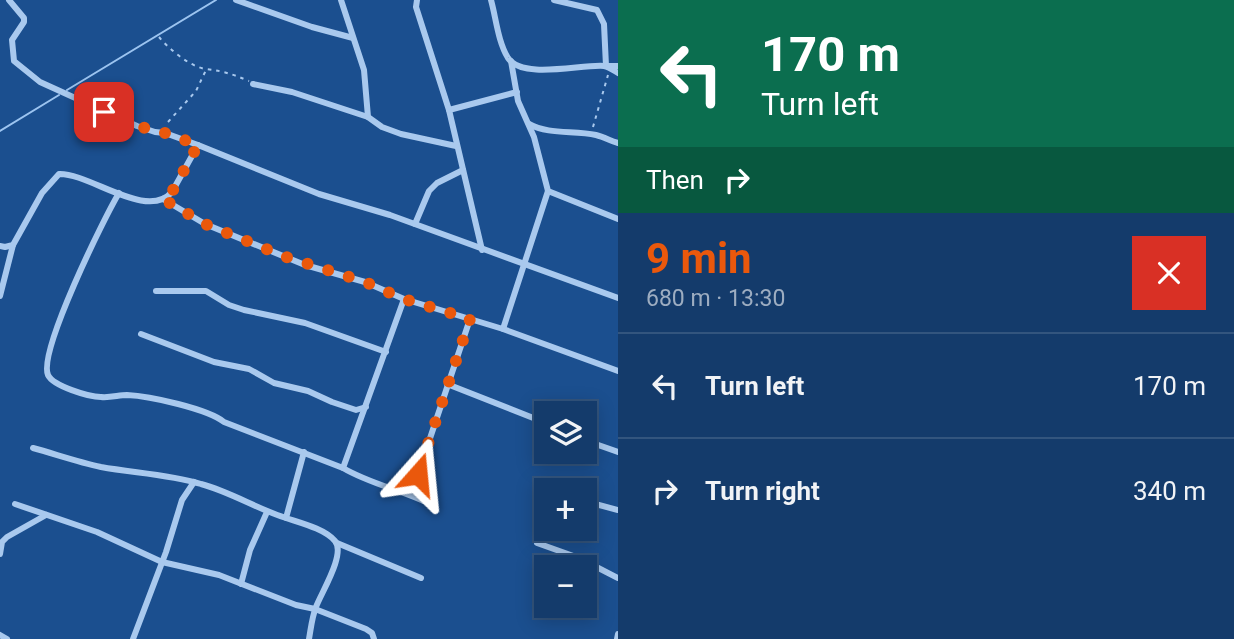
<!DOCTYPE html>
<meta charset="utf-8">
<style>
:root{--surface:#143b6b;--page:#214673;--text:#f1f3f6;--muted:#9dadc1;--line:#33557e;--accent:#ea580c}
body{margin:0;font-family:Roboto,sans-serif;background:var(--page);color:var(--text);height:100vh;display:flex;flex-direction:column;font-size:26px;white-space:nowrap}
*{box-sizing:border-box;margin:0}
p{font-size:23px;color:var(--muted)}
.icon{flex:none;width:38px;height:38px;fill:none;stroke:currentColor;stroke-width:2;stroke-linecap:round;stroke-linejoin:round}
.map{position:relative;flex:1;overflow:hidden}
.sheet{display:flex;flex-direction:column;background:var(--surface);width:616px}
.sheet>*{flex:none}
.banner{background:#0b6e4f;color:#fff;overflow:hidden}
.fabs{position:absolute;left:534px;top:401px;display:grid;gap:14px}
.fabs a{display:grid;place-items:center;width:63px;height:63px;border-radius:0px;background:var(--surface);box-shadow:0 4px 18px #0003,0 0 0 2px var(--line);font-size:35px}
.pin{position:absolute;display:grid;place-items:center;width:60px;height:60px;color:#fff;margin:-30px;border-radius:14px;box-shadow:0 4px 10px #0006}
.me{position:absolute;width:77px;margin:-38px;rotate:18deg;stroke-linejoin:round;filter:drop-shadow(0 0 5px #0008)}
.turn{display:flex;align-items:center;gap:24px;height:147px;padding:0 28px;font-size:32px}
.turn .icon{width:91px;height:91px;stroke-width:2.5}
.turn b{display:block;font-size:49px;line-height:60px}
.then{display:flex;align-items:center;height:66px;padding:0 28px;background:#0003;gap:14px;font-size:26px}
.round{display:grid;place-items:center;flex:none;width:74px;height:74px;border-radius:0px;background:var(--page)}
.summary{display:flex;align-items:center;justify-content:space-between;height:119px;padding:0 28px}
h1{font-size:42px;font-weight:700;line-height:52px;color:var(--accent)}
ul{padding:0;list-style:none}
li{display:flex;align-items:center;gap:21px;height:105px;padding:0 28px;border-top:2px solid var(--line)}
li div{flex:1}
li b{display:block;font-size:26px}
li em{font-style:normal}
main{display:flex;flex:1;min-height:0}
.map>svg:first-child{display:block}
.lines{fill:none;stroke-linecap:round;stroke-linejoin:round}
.stream{stroke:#9cc4f0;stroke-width:2}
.path{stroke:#a9c9ee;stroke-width:2;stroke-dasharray:3.5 5;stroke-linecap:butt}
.street{stroke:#a9c9ee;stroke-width:6}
.route{stroke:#ea580c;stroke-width:12;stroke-dasharray:0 21.6}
</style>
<main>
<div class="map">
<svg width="618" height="639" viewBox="0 0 618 639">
<rect width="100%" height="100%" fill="#1b4f8f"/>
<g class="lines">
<g class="stream">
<path d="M67 90 216 0"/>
<path d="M0 131 59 95"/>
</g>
<g class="path">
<path d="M159 37C169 49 190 67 206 69 223 71 232 74 249 81"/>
<path d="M168 122 196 91 206 70"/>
<path d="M593 127 608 75"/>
</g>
<g class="street">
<path d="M9 0 24 18V22L12 40 14 61 40 82 137 126 155 132 165 133 198 145"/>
<path d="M236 0 312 27 353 38"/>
<path d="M341 0 364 70 368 117 382 127 401 134 456 146"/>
<path d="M417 0 416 7 449 110 482 250"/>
<path d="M491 0C496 18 498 42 508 58 523 80 581 64 604 66 609 67 613 70 618 73"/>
<path d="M554 0 597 10 604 24 606 66H618"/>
<path d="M511 61 518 101 534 137 548 191 618 219"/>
<path d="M253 84 292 92 368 117"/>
<path d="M449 110 517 92"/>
<path d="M529 124C549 135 574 130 596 135 604 137 611 141 618 143"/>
<path d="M119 193C104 218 38 352 48 375 53 386 89 397 101 397 110 398 119 395 127 395 150 396 208 409 224 422L343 468"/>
<path d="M163 199 205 224 305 265 365 282 404 299 503 329 618 371"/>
<path d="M415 224 429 191 437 183 463 170"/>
<path d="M0 246 5 247 13 245 42 193 59 174C90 173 147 221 172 192L198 145 319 194 390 215 618 298"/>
<path d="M156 291H206L229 305 244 310 305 323 386 352"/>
<path d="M0 296 13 245"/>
<path d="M404 299 343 468C370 484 402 490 430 504"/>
<path d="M503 329 548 191"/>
<path d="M141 334 214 362 249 369 274 383 308 391 332 402 356 410 366 407"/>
<path d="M447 384 546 423"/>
<path d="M584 440 618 452"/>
<path d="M33 448C55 454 78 462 101 467 134 473 168 474 201 484 231 492 257 509 286 518"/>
<path d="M304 452 286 518C301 523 325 529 335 541 346 554 321 593 316 607 312 617 311 628 309 639"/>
<path d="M545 490H546"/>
<path d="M411 495 470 319"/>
<path d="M584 501 618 510"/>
<path d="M15 504 97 532 162 562 219 575 296 605 315 609 366 629 372 633 374 639"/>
<path d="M337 543 421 578"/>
<path d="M537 543 579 558 618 578"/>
<path d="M0 554 2 542 7 537 46 515"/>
<path d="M241 584 250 550 267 512"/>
<path d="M0 635 7 639"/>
<path d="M133 639 166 552 182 500 194 482"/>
<path d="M617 639 618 634"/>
</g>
</g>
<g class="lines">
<path class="route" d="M104 112 155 132 165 133 198 145 172 192 163 199 205 224 286 257 365 282 404 299 470 319 418 474"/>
</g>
</svg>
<div class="fabs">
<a><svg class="icon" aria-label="layers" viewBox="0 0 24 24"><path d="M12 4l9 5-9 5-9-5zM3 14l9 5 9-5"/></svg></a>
<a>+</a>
<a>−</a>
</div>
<div class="pin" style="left:104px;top:112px;background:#d93025"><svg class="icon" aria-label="arrive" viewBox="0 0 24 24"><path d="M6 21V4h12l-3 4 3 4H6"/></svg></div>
<svg class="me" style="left:418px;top:474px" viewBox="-20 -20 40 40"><path d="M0-17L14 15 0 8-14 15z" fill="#ea580c" stroke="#fff" stroke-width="4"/></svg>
</div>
<section class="sheet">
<div class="banner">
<div class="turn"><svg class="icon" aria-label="left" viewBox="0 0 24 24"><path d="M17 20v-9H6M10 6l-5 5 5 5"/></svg><div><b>170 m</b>Turn left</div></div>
<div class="then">Then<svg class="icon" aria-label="right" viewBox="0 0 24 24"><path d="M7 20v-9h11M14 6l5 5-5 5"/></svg></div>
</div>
<div class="summary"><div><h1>9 min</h1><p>680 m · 13:30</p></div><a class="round" style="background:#d93025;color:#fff"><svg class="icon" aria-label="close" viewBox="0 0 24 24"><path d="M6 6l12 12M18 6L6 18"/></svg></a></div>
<ul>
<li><svg class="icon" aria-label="left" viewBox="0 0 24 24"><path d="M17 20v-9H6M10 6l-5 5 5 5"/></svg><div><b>Turn left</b></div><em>170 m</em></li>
<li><svg class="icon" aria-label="right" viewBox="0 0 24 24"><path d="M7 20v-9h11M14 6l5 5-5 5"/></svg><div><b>Turn right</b></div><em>340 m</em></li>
</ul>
</section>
</main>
